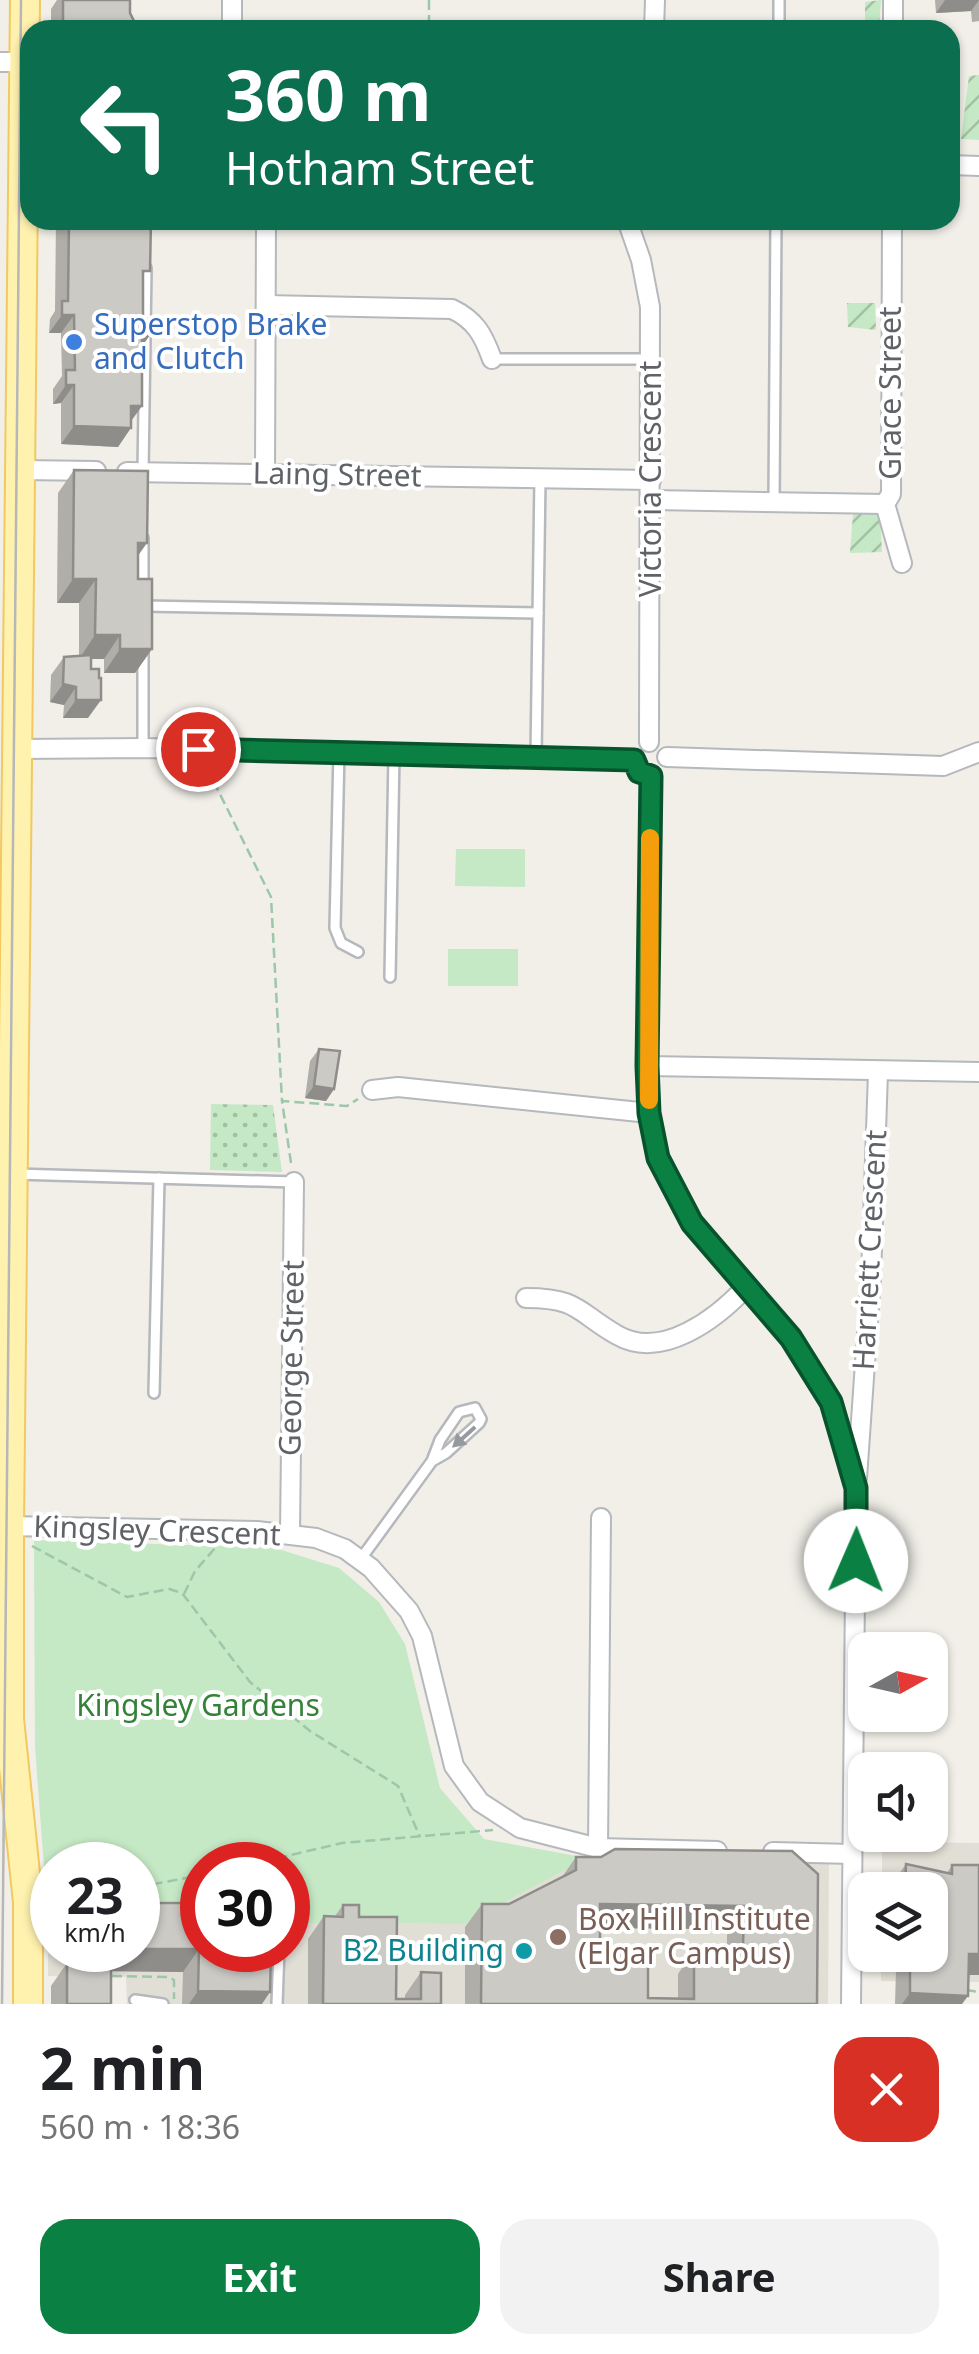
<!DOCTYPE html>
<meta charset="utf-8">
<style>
:root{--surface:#fff;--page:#f2f2f2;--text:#202124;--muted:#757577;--accent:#0b8043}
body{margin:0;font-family:"Noto Sans",sans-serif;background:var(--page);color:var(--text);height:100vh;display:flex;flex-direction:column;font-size:38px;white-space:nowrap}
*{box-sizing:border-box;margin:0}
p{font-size:32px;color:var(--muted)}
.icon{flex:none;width:55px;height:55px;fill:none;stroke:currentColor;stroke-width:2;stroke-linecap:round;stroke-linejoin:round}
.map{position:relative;height:2004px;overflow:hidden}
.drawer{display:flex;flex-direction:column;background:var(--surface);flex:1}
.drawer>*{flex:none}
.banner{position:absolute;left:20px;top:20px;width:940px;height:210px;border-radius:30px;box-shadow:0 2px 8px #0004;background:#0b6e4f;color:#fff;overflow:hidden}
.needle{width:65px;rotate:82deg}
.fabs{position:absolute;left:848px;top:1632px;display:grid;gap:20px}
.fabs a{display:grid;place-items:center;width:100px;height:100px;border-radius:20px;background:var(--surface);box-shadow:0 2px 8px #0004;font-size:50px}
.speed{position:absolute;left:30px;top:1842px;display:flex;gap:20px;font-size:50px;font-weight:700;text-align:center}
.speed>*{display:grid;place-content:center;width:130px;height:130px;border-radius:50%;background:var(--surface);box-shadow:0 2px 8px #0004;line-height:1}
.speed small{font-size:25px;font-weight:400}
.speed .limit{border:15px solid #d22;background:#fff;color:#111}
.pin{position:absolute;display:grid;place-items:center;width:85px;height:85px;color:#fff;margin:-42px;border:5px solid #fff;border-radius:50%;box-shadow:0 2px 10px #0007}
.me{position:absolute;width:110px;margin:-55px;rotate:1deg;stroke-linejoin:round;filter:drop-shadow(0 0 8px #0008)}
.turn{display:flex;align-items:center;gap:35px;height:210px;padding:0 40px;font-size:45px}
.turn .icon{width:130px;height:130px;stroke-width:2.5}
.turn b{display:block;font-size:70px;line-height:85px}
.round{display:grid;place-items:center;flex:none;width:105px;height:105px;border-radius:30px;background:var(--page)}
.headline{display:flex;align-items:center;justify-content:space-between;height:170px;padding:0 40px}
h1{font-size:60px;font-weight:700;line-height:75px}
.action{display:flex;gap:20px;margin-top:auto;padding:20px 40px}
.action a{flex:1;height:115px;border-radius:30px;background:var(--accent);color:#fff;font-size:40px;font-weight:700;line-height:115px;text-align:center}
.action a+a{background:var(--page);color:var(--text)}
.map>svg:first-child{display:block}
.education{fill:#e1ded6}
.grass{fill:url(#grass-dots)}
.park{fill:#c5e8c5}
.garden{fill:url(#garden-furrows)}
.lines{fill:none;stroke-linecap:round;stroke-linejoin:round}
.service-casing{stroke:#b5b8bc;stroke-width:14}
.minor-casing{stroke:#b5b8bc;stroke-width:22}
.primary-casing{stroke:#f2c960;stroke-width:32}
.path{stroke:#9cc7a9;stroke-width:2.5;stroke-dasharray:10 5;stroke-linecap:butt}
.service{stroke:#fff;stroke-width:9}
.minor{stroke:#fff;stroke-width:18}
.primary{stroke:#fff2af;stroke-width:28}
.tram{stroke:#b6b7b8;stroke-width:2.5}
.wall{fill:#afaea9;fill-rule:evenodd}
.shaded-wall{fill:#8f8d8a}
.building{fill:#cccac5;stroke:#8f8d8a;stroke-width:2.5;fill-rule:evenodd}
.oneway{fill:#979a9d}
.route-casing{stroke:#07532c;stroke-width:25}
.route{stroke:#0b8043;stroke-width:18}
.slow{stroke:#f59e0b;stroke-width:18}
.shop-dot{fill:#3f7fe0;stroke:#fff;stroke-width:4}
.education-dot{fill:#8d6e63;stroke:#fff;stroke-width:4}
.culture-dot{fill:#0f9aa8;stroke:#fff;stroke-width:4}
.labels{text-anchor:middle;stroke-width:8;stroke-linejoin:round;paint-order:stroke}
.shop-label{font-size:30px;fill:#366cbe;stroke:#fff;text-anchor:start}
.street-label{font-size:30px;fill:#5f6368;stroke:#fff}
.park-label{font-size:30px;fill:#348238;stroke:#fff}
.education-label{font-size:30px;fill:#785e54;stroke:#fff;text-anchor:start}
.culture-label{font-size:30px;fill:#0d838f;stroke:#fff;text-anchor:end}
</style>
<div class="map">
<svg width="979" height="2004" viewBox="0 0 979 2004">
<defs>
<pattern id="grass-dots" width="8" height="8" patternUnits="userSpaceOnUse" patternTransform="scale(2.5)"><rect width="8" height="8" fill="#c5e8c5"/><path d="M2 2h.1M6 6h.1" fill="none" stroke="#a3c0a4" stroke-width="1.8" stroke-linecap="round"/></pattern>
<pattern id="garden-furrows" width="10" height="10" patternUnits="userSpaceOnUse" patternTransform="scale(2.5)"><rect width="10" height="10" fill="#c5e8c5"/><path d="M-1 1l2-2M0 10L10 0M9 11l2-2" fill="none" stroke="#a3c0a4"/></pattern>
</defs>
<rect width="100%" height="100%" fill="#f1efe8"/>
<g class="education">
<path d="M882 1842 979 1843V1982L881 1981V1955H930V1890H882Z"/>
<path d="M588 1858 829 1860 828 2004H127L126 1977 48 1976V1920L52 1921V1950H288V1923L464 1924Z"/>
</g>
<path class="grass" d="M211 1104 273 1105 282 1172 210 1170Z"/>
<g class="park">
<path d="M456 849H525V887L455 886Z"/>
<rect x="448" y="949" width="70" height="37"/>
<path d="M34 1540 275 1548 339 1568 379 1602 405 1644 440 1788 484 1839 588 1858 464 1924 288 1923V1865H202V1922L138 1921V1865H52V1921L48 1920 35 1747Z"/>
</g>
<g class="garden">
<path d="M881 0 879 30H865V2Z"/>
<path d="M979 75V140L961 139 969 76Z"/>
<path d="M847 303H875L876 330 848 327Z"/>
<path d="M853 514H880L882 552 850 553Z"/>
</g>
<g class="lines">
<defs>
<g id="service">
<path d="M779 30V0"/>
<path d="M492 359H650"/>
<path d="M143 472 146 268"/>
<path d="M774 502 776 220"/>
<path d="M143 587V538"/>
<path d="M143 606 538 613"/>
<path d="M143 747V653"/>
<path d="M339 752 335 928 341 943 358 952"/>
<path d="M536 757 540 478"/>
<path d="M390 977 394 754"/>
<path d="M15 1174 294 1182"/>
<path d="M154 1393 159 1178"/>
<path d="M360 1560 432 1461 440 1440 459 1412 475 1408 481 1419 479 1423 446 1453 432 1461"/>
<path d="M135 2000 163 2004"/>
<path d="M277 2004 279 1950"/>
</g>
<g id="minor">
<path d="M232 30V0"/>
<path d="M654 30 655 0"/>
<path d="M893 30V0"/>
<path d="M0 62H30"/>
<path d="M950 165 979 166"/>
<path d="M627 220 641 260 650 307 649 742"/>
<path d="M892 220 891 494 885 504 902 563"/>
<path d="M266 305 452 309C475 320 483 334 492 359"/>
<path d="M22 470 96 471"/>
<path d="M127 472 651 480"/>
<path d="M265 474 266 220"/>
<path d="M652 500 885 504"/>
<path d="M19 749 143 748 634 760"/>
<path d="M667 757 943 766 979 752"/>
<path d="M651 776 647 1066 649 1113 659 1158 692 1223 791 1338 831 1402 856 1488 851 2004"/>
<path d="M647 1066 979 1072"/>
<path d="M372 1090 398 1087 649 1113"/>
<path d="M526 1298C579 1298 577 1312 617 1335 662 1361 717 1318 746 1287"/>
<path d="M857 1478 871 1277 878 1072"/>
<path d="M9 1526 257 1531 316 1538 345 1549 371 1568 409 1611 422 1636 454 1766 480 1802 520 1828 598 1848 717 1851"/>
<path d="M290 1534 294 1182"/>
<path d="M598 1848 601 1518"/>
<path d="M773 1852 852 1854"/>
</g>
<path id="primary" d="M25 0 9 1526V1719L28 1902V2004"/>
</defs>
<use href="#service" class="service-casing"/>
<use href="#minor" class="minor-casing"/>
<use href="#primary" class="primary-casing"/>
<g class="path">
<path d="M429 0V30"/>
<path d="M207 768 271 897 282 1101"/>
<path d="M291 1163 282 1101 347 1106 358 1099"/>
<path d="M32 1546 127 1597 169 1589 182 1593 250 1682 310 1731 398 1786 420 1837"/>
<path d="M184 1594 195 1571 216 1547"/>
<path d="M248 1865 342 1843 493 1830"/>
<path d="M138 1887 202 1875"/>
<path d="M112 1976 168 1977 174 1980V1999"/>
<path d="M966 1990 979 1992"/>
</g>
<use href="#service" class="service"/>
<use href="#minor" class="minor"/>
<use href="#primary" class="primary"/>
<path class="tram" d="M2 2004 21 0"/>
</g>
<g class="wall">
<path d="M57 0H130V30H51V9Z"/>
<path d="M935 0H979V21L972 22 971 11 936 13Z"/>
<path d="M56 220H151L143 282V319L150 335 142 346 131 421 118 447 61 444V403L53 404V389L62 376 61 333H49L50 319 55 311Z"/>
<path d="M74 470 138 556V579L152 649 135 673H104V659H91L88 718H63L64 705 50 702 51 675 64 657 79 656V603H57L58 493Z"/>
<path d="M319 1049 334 1089 326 1101 305 1098 310 1061Z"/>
<path d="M792 1851 817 2004H465V1927L482 1904H509L562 1877 576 1857ZM600 1928 727 1929V1949L694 1950 678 1974V1999L648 1998 600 1950Z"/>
<path d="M906 1864 947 1873 952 1865 979 1975H968L962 2004H895L896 1970H891V1955H930V1890H891V1885Z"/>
<path d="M202 1903 262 2004H182L183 1972 111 1971V2004H51V1986L67 1963H81V1950H138Z"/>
<path d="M343 1905 359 1917 396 1999H405V1995L421 1972 441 2004H308V1939L324 1916H335Z"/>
</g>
<g class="shaded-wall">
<path d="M945 0H979L971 11 936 13Z"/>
<path d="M63 22 135 23 130 30H58Z"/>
<path d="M62 315H74L61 333H49Z"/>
<path d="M142 335H150L137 353Z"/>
<path d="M66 385H74L61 403 53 404Z"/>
<path d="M131 406H142L129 424Z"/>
<path d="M74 426 131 428 118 447 61 444Z"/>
<path d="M138 543H147L130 567Z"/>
<path d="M73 579H96L79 603H57Z"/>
<path d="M95 635H120L104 659H79Z"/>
<path d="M120 649H152L135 673H104Z"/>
<path d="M63 684 76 687 64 705 50 702Z"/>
<path d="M76 700H101L88 718H63Z"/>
<path d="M314 1086 334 1089 326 1101 305 1098Z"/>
<path d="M600 1904 744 1906 727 1929 584 1928Z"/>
<path d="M138 1949H199L183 1972 95 1971 110 1950H138Z"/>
<path d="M969 1954H979V1975H954Z"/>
<path d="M901 1955H906L896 1970H891Z"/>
<path d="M198 1991 270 1992 262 2004H189Z"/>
<path d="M910 1993 968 1996 962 2004H902Z"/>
</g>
<g class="building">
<path d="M63 0H130V13L135 23 63 22Z"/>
<path d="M69 220H151L150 271H143V319H150V335H142V406H131V428L74 426V385H66V370H75L74 315H62V301H68Z"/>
<path d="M74 470 148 471 147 543H138V579H152V649H120V635H95L96 579H73Z"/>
<path d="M91 655V669H99V678H101V700H76V687L63 684 64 657Z"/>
<path d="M319 1049 340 1051 334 1089 314 1086Z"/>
<path d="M615 1849 792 1851 818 1874 817 2004H481L482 1904H509L576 1870V1857H601ZM600 1904 744 1906 743 1948 694 1950V1999L648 1998V1950H600Z"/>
<path d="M906 1864 952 1874V1865H979V1954H969L968 1996 910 1993V1955H930V1890H905Z"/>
<path d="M138 1903H202V1950H271L270 1992 198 1991 199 1949H138Z"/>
<path d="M343 1905H359V1917H397L396 1999H421V1972L441 1973V2004H323L324 1916 343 1917Z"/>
<path d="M97 1950H111V2004H67V1963H97Z"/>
</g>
<defs><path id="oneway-solid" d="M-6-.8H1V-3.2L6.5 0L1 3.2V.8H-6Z" transform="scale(2.5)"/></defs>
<use class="oneway" href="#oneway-solid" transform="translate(464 1437) rotate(138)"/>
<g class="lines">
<defs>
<path id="route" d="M198 749 634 760 639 772 651 776 647 1066 649 1113 658 1158 692 1223 791 1338 831 1402 856 1488V1561"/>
</defs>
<use href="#route" class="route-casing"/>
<use href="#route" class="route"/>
<path class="slow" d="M649 1100 650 838"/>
</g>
<circle class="shop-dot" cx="74" cy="342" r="10"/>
<circle class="education-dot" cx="558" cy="1937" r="10"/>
<circle class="culture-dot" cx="524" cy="1951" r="10"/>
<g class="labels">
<g class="shop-label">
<text x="94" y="335">Superstop Brake<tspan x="94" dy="34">and Clutch</tspan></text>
</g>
<g class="street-label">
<text transform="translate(891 393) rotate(-90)" y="10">Grace Street</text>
<text transform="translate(337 475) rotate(1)" y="10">Laing Street</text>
<text transform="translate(651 479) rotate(-90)" y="10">Victoria Crescent</text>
<text transform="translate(870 1250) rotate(-87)" y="10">Harriett Crescent</text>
<text transform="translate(292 1358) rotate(-89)" y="10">George Street</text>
<text transform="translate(157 1531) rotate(2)" y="10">Kingsley Crescent</text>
</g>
<g class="park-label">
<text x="198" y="1716">Kingsley Gardens</text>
</g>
<g class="education-label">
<text x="578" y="1930">Box Hill Institute<tspan x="578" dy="34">(Elgar Campus)</tspan></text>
</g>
<g class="culture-label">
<text x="504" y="1961">B2 Building</text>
</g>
</g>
</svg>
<div class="fabs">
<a><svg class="needle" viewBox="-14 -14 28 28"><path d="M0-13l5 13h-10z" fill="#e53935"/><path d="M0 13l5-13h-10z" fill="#757577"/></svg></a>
<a><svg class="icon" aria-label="sound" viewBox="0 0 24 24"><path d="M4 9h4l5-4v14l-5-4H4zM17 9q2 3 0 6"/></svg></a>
<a><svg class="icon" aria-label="layers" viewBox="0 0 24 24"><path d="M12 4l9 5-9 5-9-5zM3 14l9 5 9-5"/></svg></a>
</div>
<div class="speed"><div>23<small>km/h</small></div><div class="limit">30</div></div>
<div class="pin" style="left:198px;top:749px;background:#d93025"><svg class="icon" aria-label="arrive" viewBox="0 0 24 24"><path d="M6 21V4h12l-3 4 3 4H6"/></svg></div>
<svg class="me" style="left:856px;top:1561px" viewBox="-20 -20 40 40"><circle r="19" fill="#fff"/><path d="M0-13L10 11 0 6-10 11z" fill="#0b8043"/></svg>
<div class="banner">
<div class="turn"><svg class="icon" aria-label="left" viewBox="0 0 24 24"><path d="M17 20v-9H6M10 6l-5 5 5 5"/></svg><div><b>360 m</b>Hotham Street</div></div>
</div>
</div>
<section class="drawer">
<div class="headline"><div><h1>2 min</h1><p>560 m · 18:36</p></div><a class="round" style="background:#d93025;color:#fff"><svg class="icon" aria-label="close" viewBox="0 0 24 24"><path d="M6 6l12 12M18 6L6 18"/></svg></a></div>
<div class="action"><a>Exit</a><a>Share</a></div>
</section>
